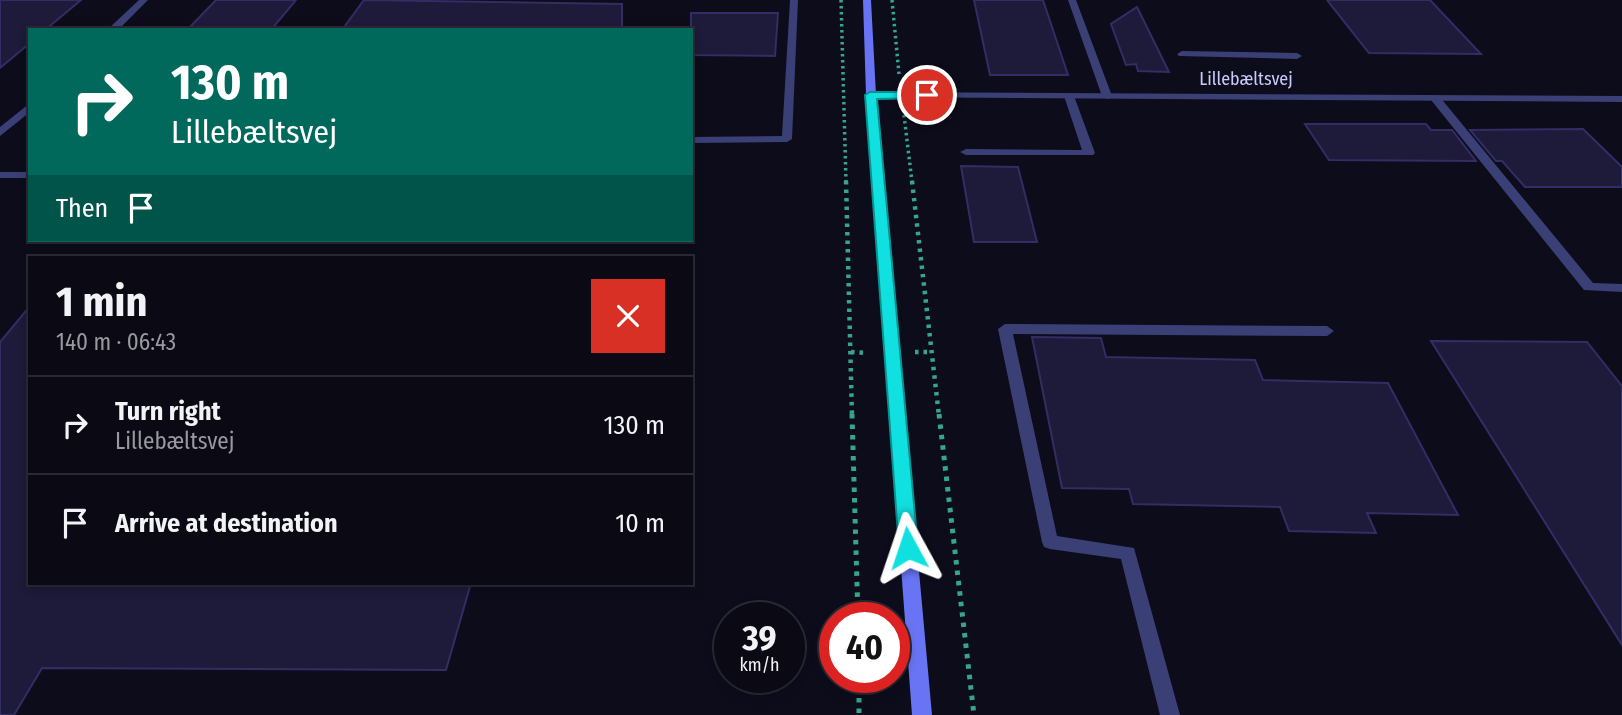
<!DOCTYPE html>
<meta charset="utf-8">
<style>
:root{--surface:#0a0914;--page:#181722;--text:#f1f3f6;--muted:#999aa0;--line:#2a2a34}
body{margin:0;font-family:"Fira Sans Condensed",sans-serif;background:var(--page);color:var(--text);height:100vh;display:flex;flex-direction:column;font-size:26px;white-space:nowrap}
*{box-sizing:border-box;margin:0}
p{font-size:23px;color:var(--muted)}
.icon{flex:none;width:38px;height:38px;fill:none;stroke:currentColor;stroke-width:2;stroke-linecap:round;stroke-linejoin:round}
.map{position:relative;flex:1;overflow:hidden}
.sheet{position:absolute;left:28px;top:256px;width:665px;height:329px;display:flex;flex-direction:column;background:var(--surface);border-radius:0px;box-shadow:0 4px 10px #0003,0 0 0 2px var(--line)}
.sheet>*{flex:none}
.hud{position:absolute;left:28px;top:28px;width:665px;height:214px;border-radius:0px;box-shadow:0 4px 10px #0003,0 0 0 2px var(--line);background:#00695c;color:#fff;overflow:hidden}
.speed{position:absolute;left:714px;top:602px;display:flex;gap:14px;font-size:35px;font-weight:700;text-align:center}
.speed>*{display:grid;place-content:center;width:91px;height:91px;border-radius:50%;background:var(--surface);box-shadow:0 4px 10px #0003,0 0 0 2px var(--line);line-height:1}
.speed small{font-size:18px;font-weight:400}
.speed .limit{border:10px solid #d22;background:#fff;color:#111}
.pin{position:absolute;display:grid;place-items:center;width:60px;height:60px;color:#fff;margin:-30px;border:4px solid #fff;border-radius:50%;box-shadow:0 2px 7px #0007}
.me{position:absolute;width:77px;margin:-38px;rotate:355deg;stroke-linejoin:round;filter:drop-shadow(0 0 5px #0008)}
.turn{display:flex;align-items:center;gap:24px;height:147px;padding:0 28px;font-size:32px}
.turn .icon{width:91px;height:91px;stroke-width:2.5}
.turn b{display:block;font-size:49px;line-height:60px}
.then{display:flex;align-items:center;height:66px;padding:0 28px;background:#0003;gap:14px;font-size:26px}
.round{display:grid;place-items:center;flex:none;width:74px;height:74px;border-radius:0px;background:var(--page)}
.head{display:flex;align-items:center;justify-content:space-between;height:119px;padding:0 28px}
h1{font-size:42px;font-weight:700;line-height:52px}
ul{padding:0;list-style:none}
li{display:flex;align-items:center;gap:21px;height:98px;padding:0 28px;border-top:2px solid var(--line)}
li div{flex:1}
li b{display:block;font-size:26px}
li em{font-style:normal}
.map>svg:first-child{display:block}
.building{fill:#1d1a3a;stroke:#322d65;stroke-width:2}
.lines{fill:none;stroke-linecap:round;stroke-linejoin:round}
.path-far2{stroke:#35a491;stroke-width:3.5;stroke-dasharray:2.5 3.5;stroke-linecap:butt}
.path-far1{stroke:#35a491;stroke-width:4.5;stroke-dasharray:3.5 5;stroke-linecap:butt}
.path{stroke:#35a491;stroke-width:5;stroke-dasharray:4.5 6;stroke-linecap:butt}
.lane{fill:#3a3f76;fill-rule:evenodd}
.street{fill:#3a3f76;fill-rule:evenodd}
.secondary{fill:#6874f4;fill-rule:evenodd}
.route{fill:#10e0df;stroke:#0a9291;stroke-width:2}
.labels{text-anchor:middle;stroke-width:7;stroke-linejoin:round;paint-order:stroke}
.far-street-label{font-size:18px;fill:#cacafb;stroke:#0d0c1b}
</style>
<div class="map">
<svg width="1622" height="715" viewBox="0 0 1622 715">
<rect width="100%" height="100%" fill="#0d0c1b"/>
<g class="building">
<path d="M0 0H81L45 30H30V43L0 68Z"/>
<path d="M216 0H296L271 30H187Z"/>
<path d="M364 0 622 4V30H342Z"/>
<path d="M974 0H1043L1068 75H990Z"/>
<path d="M1327 0H1430L1481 54 1369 53Z"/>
<path d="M1137 7 1169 72 1138 71 1136 64 1126 65 1111 24Z"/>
<path d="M691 13H778L775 56 691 55Z"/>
<path d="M1305 124H1426L1431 130H1452L1476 161 1329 160Z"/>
<path d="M1583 129 1622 167V187H1525L1502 161H1496L1470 130Z"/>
<path d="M961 166 1018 167 1037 242H974Z"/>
<path d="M30 306V583H471L446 670 42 668 14 715H0V342Z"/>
<path d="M1032 337 1101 338 1106 357 1255 360 1263 380 1388 383 1458 515 1367 513 1376 533 1289 531 1280 507 1133 504 1129 489 1062 488Z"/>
<path d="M1431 341 1587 342 1622 386V645Z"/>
</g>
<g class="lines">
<g class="path-far2">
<path d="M841 0 846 182"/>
<path d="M892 0 899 74"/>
<path d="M904 115 912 182"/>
</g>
<g class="path-far1">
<path d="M846 181 852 416"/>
<path d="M912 181 939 416"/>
<path d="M851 352 867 353"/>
<path d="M915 352H931"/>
</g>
<g class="path">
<path d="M852 414 858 618"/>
<path d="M939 414 974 715"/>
<path d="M859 677V715"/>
</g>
<g class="lane">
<path d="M139 0H148L118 30H107Z"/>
<path d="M790 0H798L792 139 787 142 691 143V137L782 136Z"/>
<path d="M1068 0H1076L1112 96 1111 98 1107 99 1102 96Z"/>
<path d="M1182 51 1297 53 1302 56 1297 59 1179 56 1177 54Z"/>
<path d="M1069 93 1074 96 1095 153 1093 155H966L960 152 966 149 1082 150 1064 96Z"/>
<path d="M1435 95 1439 96 1593 283 1622 284V292L1584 290 1431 100 1430 98Z"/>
<path d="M30 103V112L0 136V127Z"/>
<rect x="0" y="172" width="30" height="6"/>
<path d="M1005 324 1327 326 1334 331 1327 336 1013 334 1057 536 1134 548 1180 715H1160L1121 559 1050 549 1044 547 1042 542 998 329Z"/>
</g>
<path class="street" d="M871 92 1622 96V102L867 97V93Z"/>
<path class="secondary" d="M863 0H871L876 95 932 715H912L866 95Z"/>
</g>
<path class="route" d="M927 92 931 93V98L877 99 918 548 915 554 908 556 902 554 899 548 865 95 870 92Z"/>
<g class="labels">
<g class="far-street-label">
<text x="1246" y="85">Lillebæltsvej</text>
</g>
</g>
</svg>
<div class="speed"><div>39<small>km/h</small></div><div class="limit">40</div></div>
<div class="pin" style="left:927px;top:95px;background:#d93025"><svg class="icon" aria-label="arrive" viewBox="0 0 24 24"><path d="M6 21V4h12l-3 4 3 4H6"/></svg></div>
<svg class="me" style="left:908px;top:548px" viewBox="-20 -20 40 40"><path d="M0-17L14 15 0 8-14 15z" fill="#10e0df" stroke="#fff" stroke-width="4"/></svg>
<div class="hud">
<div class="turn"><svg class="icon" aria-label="right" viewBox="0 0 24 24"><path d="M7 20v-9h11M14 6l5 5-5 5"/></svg><div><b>130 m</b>Lillebæltsvej</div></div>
<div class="then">Then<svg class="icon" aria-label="arrive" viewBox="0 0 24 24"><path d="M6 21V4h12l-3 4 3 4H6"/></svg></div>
</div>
<section class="sheet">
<div class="head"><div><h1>1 min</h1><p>140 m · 06:43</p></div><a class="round" style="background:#d93025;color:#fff"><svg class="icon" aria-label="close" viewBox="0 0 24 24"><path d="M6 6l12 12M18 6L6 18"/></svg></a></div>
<ul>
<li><svg class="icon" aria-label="right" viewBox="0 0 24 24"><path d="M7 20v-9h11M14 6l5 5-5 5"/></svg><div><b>Turn right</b><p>Lillebæltsvej</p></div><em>130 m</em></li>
<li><svg class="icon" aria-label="arrive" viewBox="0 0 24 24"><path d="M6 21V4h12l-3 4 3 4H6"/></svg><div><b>Arrive at destination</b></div><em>10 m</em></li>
</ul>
</section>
</div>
